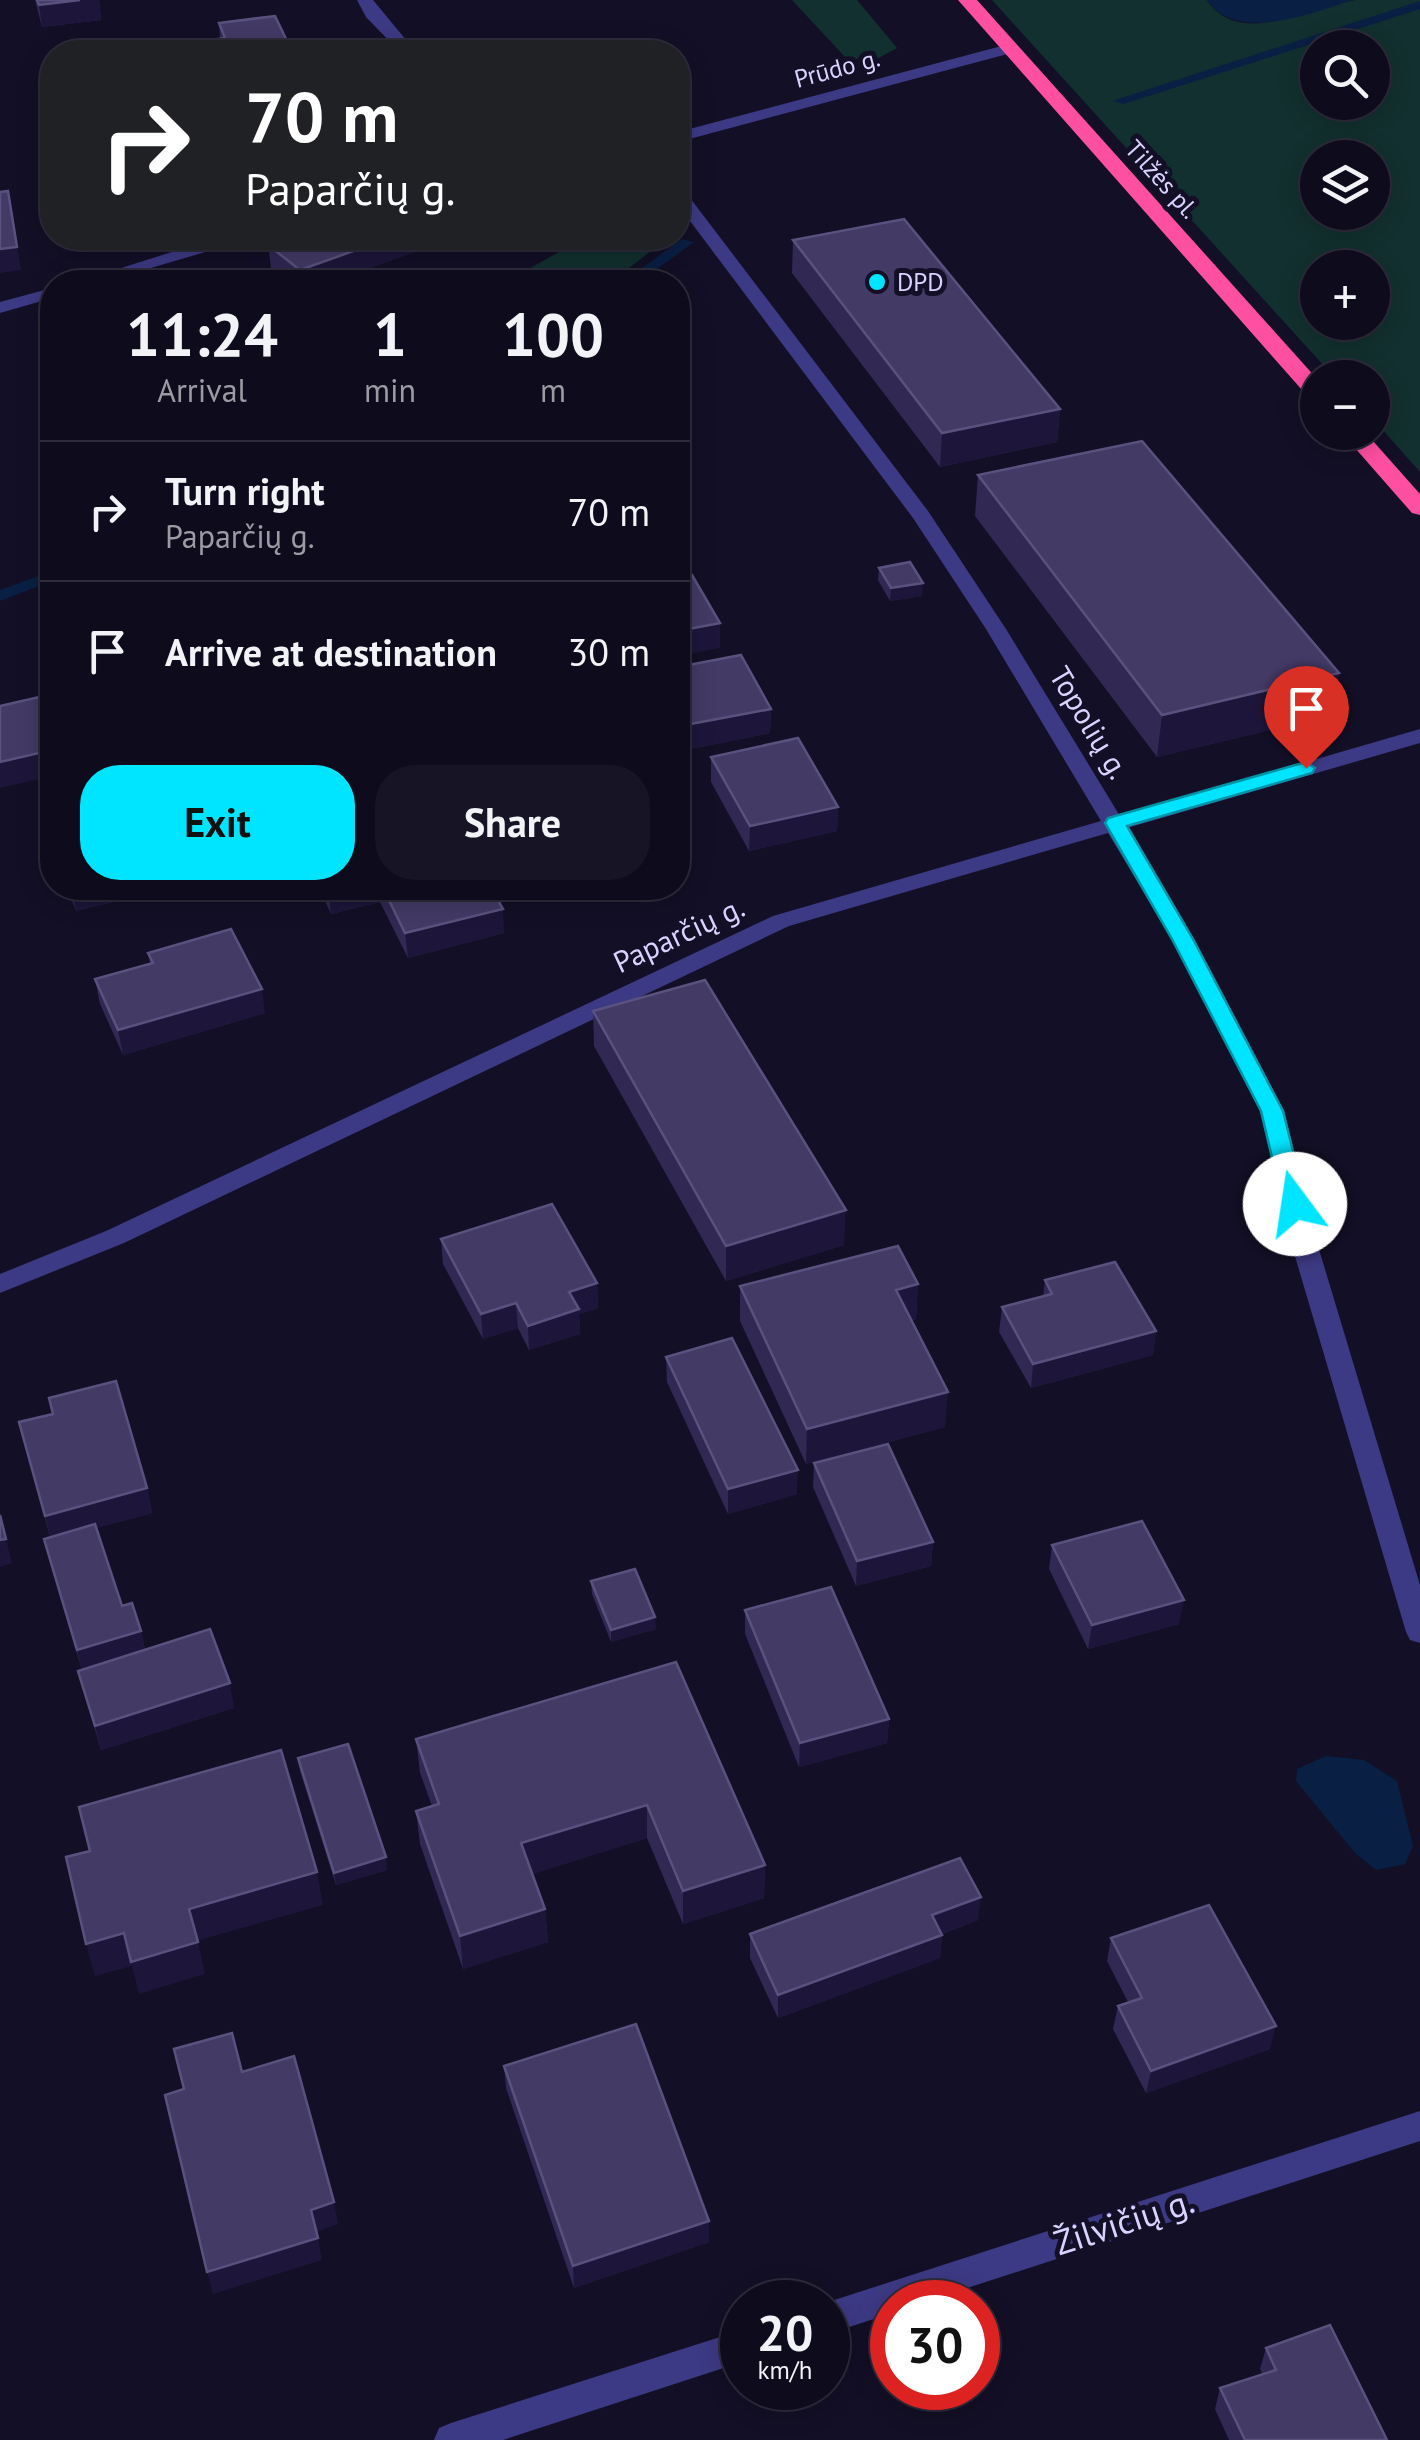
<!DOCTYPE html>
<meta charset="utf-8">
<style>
:root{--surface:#0e0b1c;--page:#171425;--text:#f1f3f6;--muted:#9b9ba3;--line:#2e2b3b;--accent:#00e5ff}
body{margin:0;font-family:"PT Sans",sans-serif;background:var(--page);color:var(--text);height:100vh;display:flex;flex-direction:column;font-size:38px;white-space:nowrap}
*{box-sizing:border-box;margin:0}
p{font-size:32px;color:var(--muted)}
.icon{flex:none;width:55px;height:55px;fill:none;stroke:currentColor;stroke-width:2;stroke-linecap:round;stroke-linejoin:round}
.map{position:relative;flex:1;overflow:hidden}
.details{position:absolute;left:40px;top:270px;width:650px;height:630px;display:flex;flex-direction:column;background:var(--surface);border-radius:40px;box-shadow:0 5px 25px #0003,0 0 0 2px var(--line)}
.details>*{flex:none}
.guide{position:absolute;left:40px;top:40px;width:650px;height:210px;border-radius:40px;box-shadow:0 5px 25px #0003,0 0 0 2px var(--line);background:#202124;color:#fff;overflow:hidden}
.fabs{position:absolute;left:1300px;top:30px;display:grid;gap:20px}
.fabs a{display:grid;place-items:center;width:90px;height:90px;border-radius:50%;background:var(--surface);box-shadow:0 5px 25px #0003,0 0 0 2px var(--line);font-size:50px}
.speed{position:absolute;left:720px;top:2280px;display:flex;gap:20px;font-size:50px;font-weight:700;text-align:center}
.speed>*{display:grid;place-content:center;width:130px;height:130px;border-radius:50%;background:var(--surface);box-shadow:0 5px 25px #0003,0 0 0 2px var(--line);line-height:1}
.speed small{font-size:25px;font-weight:400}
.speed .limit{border:15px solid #d22;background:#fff;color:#111}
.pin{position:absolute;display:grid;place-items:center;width:85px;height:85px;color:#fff;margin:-102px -42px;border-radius:50% 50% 50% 0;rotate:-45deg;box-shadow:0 0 10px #0007}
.pin .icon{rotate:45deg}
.me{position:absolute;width:110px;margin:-55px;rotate:346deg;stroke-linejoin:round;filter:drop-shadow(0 0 8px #0008)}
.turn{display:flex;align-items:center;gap:35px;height:210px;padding:0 40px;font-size:45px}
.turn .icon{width:130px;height:130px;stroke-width:2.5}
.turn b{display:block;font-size:70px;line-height:85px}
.eta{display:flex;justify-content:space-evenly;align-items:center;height:170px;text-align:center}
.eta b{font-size:60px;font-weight:600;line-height:70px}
.action{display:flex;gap:20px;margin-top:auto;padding:20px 40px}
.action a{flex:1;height:115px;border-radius:40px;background:var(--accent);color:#111;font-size:40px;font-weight:600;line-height:115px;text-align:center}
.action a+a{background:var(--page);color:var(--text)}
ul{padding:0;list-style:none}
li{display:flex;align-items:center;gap:30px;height:140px;padding:0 40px;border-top:2px solid var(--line)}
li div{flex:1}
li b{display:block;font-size:38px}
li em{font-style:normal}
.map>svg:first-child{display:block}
.green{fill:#12302f;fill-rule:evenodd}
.water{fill:#0a1f44}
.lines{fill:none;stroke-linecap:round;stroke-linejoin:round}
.stream{fill:#0a1f44;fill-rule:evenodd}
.street{fill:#3d3a85;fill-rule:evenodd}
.highway{fill:#ff4fa3;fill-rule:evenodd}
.wall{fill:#312854}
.shaded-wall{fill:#1d163a}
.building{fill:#433a66;stroke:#5a527e;stroke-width:2.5}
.route{fill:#00e5ff;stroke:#0095a6;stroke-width:2.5}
.poi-dot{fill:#00e5ff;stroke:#130f26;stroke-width:4}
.labels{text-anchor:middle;stroke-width:10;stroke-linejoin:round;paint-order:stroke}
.far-street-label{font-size:25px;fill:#d9d4ff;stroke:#130f26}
.far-poi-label{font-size:25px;fill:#d9d4ff;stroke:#130f26;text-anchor:start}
.street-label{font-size:30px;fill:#d9d4ff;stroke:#130f26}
.near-street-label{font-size:35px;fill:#d9d4ff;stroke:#130f26}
</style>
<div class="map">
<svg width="1420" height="2440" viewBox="0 0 1420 2440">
<rect width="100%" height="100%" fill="#130f26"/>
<g class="green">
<path d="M792 0H857L897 48 875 60 846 58Z"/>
<path d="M992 0H1207C1240 50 1311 5 1356 0 1377 0 1399 0 1420 0V472L1373 419 1372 378 1334 377ZM1318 48H1372V102H1318ZM1318 158H1372V212H1318ZM1318 268H1372V322H1318Z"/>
<path d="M577 238H668L629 268 624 282H505L577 242Z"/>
</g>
<g class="water">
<path d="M1207 0H1353C1312 13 1236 44 1207 0Z"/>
<path d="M1326 1756 1364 1760 1397 1781 1413 1846 1405 1864 1376 1870 1355 1853 1296 1781 1297 1769Z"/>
</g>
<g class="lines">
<g class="stream">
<path d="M1420 1V9L1124 104 1112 101Z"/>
<path d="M682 239 694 242 639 282H623Z"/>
<path d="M52 571V581L0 601V590Z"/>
</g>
<g class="street">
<path d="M357 0H373L416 52H400L366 17Z"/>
<path d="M1009 44 1015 46V52L678 142V132Z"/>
<path d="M678 189 684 190 928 511 1006 629 1120 816 1420 729V743L1127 828 1194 939 1284 1111 1315 1236 1420 1585V1643L1410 1640 1406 1632 1289 1236 1260 1111 1172 939 1108 833 789 926 124 1243 0 1293V1274L106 1231 773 916 1101 821 986 629 913 518 678 205Z"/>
<path d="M216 238H253L103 282H77Z"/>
<path d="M52 288V298L0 313V302Z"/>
<path d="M1420 2111V2141L924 2302H892V2313L828 2334V2302Z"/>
<path d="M742 2330V2362L503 2440H434L439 2428 451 2423Z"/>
</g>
<g class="highway">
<path d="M958 0H977L1318 380V401L1310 399Z"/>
<path d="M1341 432H1365L1420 494V515L1412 513Z"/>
</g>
</g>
<g class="wall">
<path d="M35 0H99L101 20 42 27Z"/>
<path d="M219 23 287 41 288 52H214L212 40 220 39Z"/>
<path d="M288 238H428V247L331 282H289L271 268 268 245Z"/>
<path d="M793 240 1060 409 1057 442 940 467 792 273Z"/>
<path d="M978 475 1339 673 1332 715 1157 757 975 516Z"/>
<path d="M879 568 922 596 890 601 878 580Z"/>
<path d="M678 667 771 709 770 733 685 750 678 735Z"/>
<path d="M711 757 838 807 837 831 749 851 711 782Z"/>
<path d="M67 888H171L76 911Z"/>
<path d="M319 888H491L504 933 408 958 380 902 331 914Z"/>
<path d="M148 953 265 1013 123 1055 100 1004 95 979 150 963Z"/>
<path d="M593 1011 844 1245 726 1281 594 1046Z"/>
<path d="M441 1239 597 1283 598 1308 579 1314 580 1334 529 1350 518 1328 483 1339 443 1264Z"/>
<path d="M1045 1280 1156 1331 1153 1355 1031 1388 999 1332 1002 1307 1043 1297Z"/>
<path d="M918 1284 916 1319 912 1320 945 1427 806 1464 740 1321V1286Z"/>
<path d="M666 1357 797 1494 728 1514 667 1382Z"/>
<path d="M49 1398 147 1488 152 1513 96 1528 122 1606 141 1631 145 1650 234 1708 101 1750 78 1671 82 1670 50 1563 44 1539 50 1537 19 1422 52 1414Z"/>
<path d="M814 1463 933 1542 931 1566 856 1586 813 1487Z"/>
<path d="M1052 1545 1179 1624 1088 1649 1049 1569Z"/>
<path d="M591 1581 656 1629 611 1642 592 1594Z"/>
<path d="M745 1610 889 1719 887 1743 799 1767 745 1634Z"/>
<path d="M676 1662 765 1865 764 1898 683 1924 647 1838 532 1874 545 1909 548 1942 463 1969 420 1844 416 1811 432 1806 420 1773 416 1739Z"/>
<path d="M298 1758 387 1870 336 1885 300 1771Z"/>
<path d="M978 1920 942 1934 940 1958 778 2018 750 1958V1934Z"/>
<path d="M1111 1938 1270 2049 1146 2093 1113 2029 1118 2006 1128 2002 1107 1961Z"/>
<path d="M504 2066 709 2221V2242L574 2288 506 2088Z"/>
<path d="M1266 2348 1387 2440H1229L1215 2409 1220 2388 1262 2374 1260 2369Z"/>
</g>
<g class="shaded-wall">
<path d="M80 0H99L101 20 42 27 39 5Z"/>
<path d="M287 41 288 52H271L270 43Z"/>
<path d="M390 238H428V247L331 282H301L300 270Z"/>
<path d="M17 247 21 270 0 273V249Z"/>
<path d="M1060 409 1057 442 940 467 942 433Z"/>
<path d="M923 583 922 596 890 601 891 588Z"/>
<path d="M720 623V648L678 656V631Z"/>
<path d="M1339 673 1332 715 1157 757 1162 715Z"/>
<path d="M771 709 770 733 685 750V725Z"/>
<path d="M52 750V776L0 788V762Z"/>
<path d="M838 807 837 831 749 851 750 826Z"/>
<path d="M71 888H171L76 911Z"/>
<path d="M335 888H379L380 902 331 914 328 889Z"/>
<path d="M596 888H617L596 892Z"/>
<path d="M503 909 504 933 408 958 405 933Z"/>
<path d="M262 989 265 1013 123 1055 118 1030Z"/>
<path d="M846 1210 844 1245 726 1281V1246Z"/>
<path d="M597 1283 598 1308 579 1314 580 1334 529 1350 528 1326 569 1292Z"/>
<path d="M918 1284 916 1319 894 1324 896 1290Z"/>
<path d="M516 1303 518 1328 483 1339 481 1314Z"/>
<path d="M1156 1331 1153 1355 1031 1388 1033 1364Z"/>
<path d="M948 1392 945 1427 806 1464 807 1429Z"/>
<path d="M798 1470 797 1494 728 1514V1489Z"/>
<path d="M147 1488 152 1513 51 1540 45 1516Z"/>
<path d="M6 1539 12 1563 0 1567V1540Z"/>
<path d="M933 1542 931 1566 856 1586 857 1561Z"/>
<path d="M1184 1600 1179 1624 1088 1649 1092 1625Z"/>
<path d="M655 1617 656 1629 611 1642V1630Z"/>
<path d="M141 1631 146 1655 83 1674 77 1650Z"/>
<path d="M230 1683 234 1708 101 1750 95 1726Z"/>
<path d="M889 1719 887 1743 799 1767 800 1743Z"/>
<path d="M647 1805V1838L524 1877 521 1843Z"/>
<path d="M386 1857 387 1870 336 1885 334 1873Z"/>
<path d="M765 1865 764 1898 683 1924V1891Z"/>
<path d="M317 1872 323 1905 196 1941 189 1909Z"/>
<path d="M981 1897 978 1920 930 1938 932 1915Z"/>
<path d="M545 1909 548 1942 463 1969 460 1936Z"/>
<path d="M124 1933 132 1966 95 1976 86 1944Z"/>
<path d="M942 1935 940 1958 778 2018V1995Z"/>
<path d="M198 1942 205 1974 139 1994 131 1962Z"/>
<path d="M1276 2026 1270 2049 1146 2093 1151 2071Z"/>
<path d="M334 2202 338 2224 316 2232 311 2210Z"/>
<path d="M709 2221V2242L574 2288 573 2266Z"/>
<path d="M318 2238 322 2260 213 2294 207 2272Z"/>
</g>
<g class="building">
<path d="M37 0H80L39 5Z"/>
<path d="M275 16 287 41 270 43 275 52H218L212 40 225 38 219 23Z"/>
<path d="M105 48 107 52H76Z"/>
<path d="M8 191 17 247 0 249V192Z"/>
<path d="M904 219 1060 409 942 433 793 240Z"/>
<path d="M288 238H390L300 270 268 245Z"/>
<path d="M1142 441 1339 673 1162 715 978 475Z"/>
<path d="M910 562 923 583 891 588 879 568Z"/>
<path d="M692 575 720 623 678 631V578Z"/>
<path d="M741 655 771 709 685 725 678 711V667Z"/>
<path d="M52 694V750L0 762V706Z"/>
<path d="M798 738 838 807 750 826 711 757Z"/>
<path d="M52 825V839L48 826Z"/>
<path d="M383 888H491L503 909 405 933Z"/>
<path d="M231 929 262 989 118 1030 95 979 153 963 148 953Z"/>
<path d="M705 980 846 1210 726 1246 593 1011Z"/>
<path d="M552 1204 597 1283 569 1292 579 1309 528 1326 516 1303 481 1314 441 1239Z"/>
<path d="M898 1246 918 1284 896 1290 948 1392 807 1429 740 1286Z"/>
<path d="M1115 1262 1156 1331 1033 1364 1002 1307 1052 1294 1045 1280Z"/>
<path d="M732 1338 798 1470 728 1489 666 1357Z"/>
<path d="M116 1381 147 1488 45 1516 19 1422 53 1414 49 1398Z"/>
<path d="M888 1444 933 1542 857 1561 814 1463Z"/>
<path d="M0 1515 6 1539 0 1540Z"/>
<path d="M1142 1521 1184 1600 1092 1625 1052 1545Z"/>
<path d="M95 1524 122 1606 132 1603 141 1631 77 1650 44 1539Z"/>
<path d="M635 1569 655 1617 611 1630 591 1581Z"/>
<path d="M831 1587 889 1719 800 1743 745 1610Z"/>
<path d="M210 1629 230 1683 95 1726 78 1671Z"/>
<path d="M676 1662 765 1865 683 1891 647 1805 521 1843 545 1909 460 1936 416 1811 439 1804 416 1739Z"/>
<path d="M348 1744 386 1857 334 1873 298 1758Z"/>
<path d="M281 1750 317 1872 189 1909 198 1942 131 1962 124 1933 86 1944 66 1857 90 1851 79 1807Z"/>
<path d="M960 1858 981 1897 932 1915 942 1935 778 1995 750 1934Z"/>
<path d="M1209 1905 1276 2026 1151 2071 1118 2006 1142 1998 1111 1938Z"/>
<path d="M636 2024 709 2221 573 2266 504 2066Z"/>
<path d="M232 2033 242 2072 294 2056 334 2202 311 2210 318 2238 207 2272 165 2095 184 2089 174 2049Z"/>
<path d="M1330 2325 1387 2440H1245L1220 2388 1276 2370 1266 2348Z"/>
</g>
<path class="route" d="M1306 762 1315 768 1312 773 1127 826 1193 939 1283 1111 1306 1204 1295 1213 1283 1204 1261 1111 1172 939 1105 823 1108 818Z"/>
<circle class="poi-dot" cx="877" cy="282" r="10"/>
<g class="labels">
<g class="far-street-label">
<text transform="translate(837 68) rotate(-15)" y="9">Prūdo g.</text>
<text transform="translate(1162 179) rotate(48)" y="9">Tilžės pl.</text>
</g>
<g class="far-poi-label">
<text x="897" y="291">DPD</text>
</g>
<g class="street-label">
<text transform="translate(1089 723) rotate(59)" y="10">Topolių g.</text>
<text transform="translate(679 935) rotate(-25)" y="10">Paparčių g.</text>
</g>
<g class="near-street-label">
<text transform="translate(1124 2222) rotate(-18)" y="12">Žilvičių g.</text>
</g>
</g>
</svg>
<div class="fabs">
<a><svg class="icon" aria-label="search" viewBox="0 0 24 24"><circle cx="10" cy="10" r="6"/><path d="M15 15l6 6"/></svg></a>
<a><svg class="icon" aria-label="layers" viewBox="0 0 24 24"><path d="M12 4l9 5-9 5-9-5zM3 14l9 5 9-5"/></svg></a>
<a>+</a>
<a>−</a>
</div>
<div class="speed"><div>20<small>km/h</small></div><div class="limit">30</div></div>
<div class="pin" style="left:1306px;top:768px;background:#d93025"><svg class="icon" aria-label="arrive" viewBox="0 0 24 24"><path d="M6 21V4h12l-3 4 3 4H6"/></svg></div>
<svg class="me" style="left:1295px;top:1204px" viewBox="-20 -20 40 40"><circle r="19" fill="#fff"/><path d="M0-13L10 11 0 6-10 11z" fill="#00e5ff"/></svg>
<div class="guide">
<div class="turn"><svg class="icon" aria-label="right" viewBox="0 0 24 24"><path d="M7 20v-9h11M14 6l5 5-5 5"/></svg><div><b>70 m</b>Paparčių g.</div></div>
</div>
<section class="details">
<div class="eta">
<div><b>11:24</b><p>Arrival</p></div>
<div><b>1</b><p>min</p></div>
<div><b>100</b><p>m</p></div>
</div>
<ul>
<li><svg class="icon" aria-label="right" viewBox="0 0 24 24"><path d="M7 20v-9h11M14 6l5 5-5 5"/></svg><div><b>Turn right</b><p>Paparčių g.</p></div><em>70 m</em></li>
<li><svg class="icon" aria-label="arrive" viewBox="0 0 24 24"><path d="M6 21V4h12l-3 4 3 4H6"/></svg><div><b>Arrive at destination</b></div><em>30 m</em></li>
</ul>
<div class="action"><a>Exit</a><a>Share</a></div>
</section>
</div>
